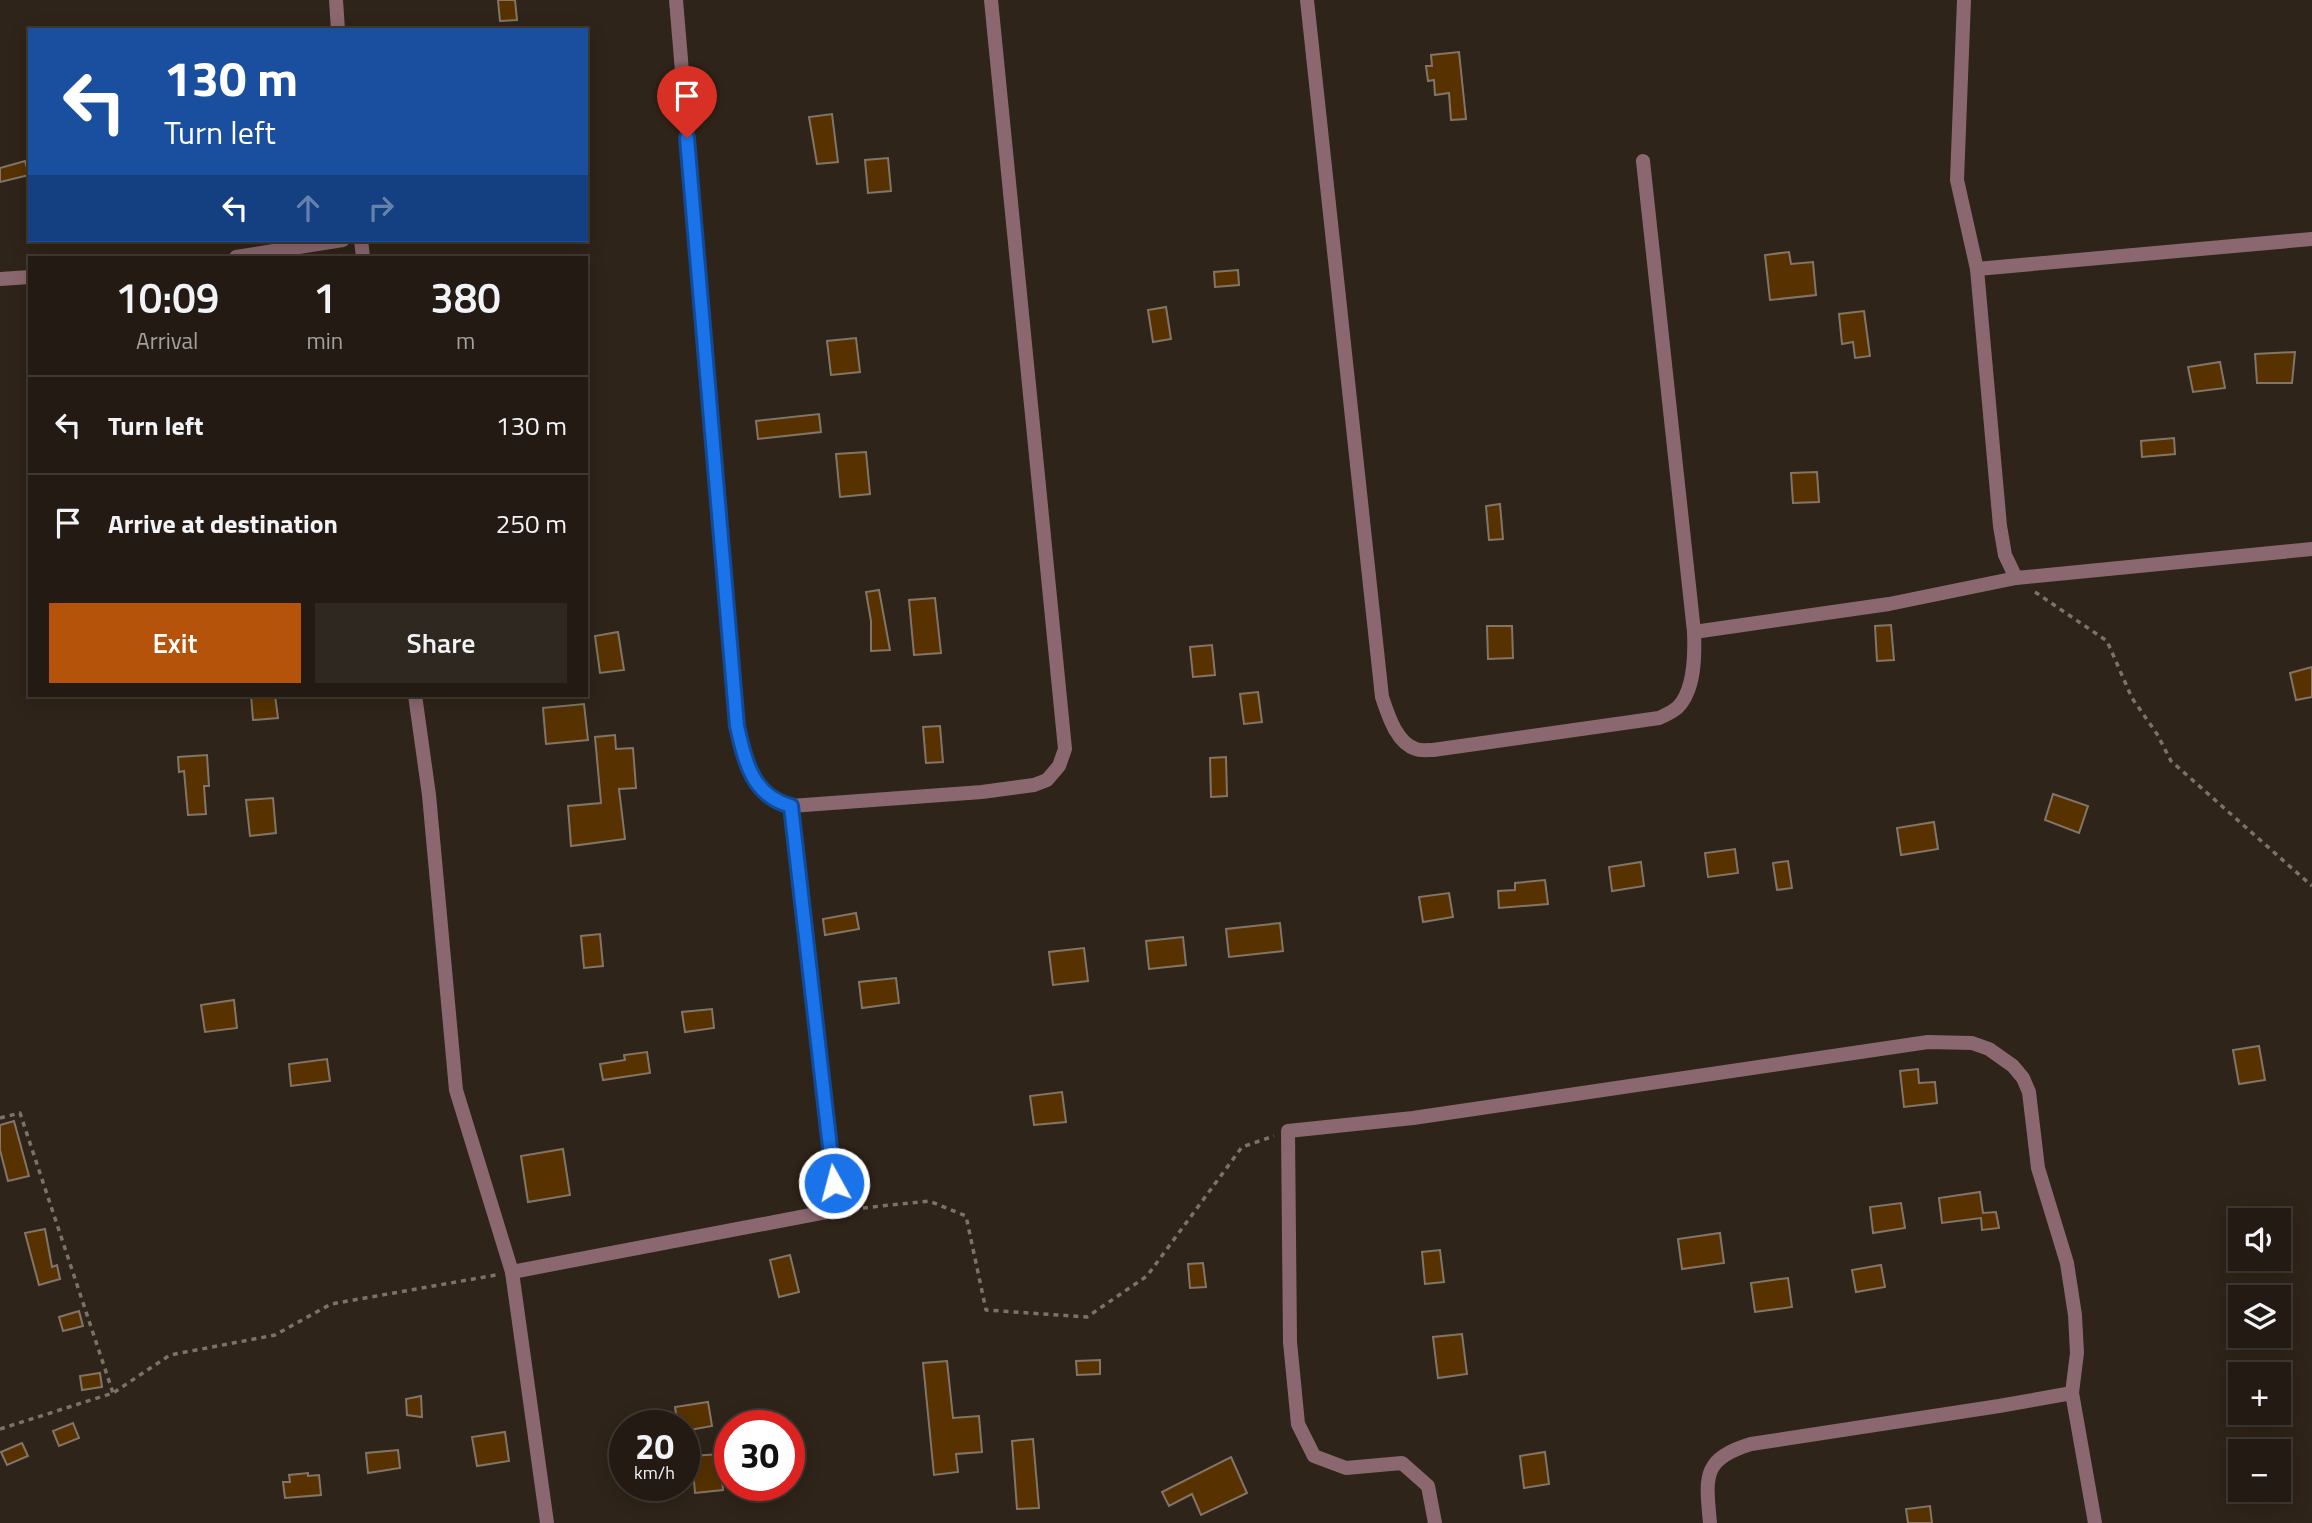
<!DOCTYPE html>
<meta charset="utf-8">
<style>
:root{--surface:#231b13;--page:#2f2821;--text:#f1f3f6;--muted:#a3a1a0;--line:#403933;--accent:#b45309}
body{margin:0;font-family:"Titillium Web",sans-serif;background:var(--page);color:var(--text);height:100vh;display:flex;flex-direction:column;font-size:26px;white-space:nowrap}
*{box-sizing:border-box;margin:0}
p{font-size:23px;color:var(--muted)}
.icon{flex:none;width:38px;height:38px;fill:none;stroke:currentColor;stroke-width:2;stroke-linecap:round;stroke-linejoin:round}
.map{position:relative;flex:1;overflow:hidden}
.panel{position:absolute;left:28px;top:256px;width:560px;height:441px;display:flex;flex-direction:column;background:var(--surface);border-radius:0px;box-shadow:0 4px 18px #0003,0 0 0 2px var(--line)}
.panel>*{flex:none}
.banner{position:absolute;left:28px;top:28px;width:560px;height:214px;border-radius:0px;box-shadow:0 4px 18px #0003,0 0 0 2px var(--line);background:#1a4fa0;color:#fff;overflow:hidden}
.buttons{position:absolute;left:2228px;top:1208px;display:grid;gap:14px}
.buttons a{display:grid;place-items:center;width:63px;height:63px;border-radius:0px;background:var(--surface);box-shadow:0 4px 18px #0003,0 0 0 2px var(--line);font-size:35px}
.speed{position:absolute;left:609px;top:1410px;display:flex;gap:14px;font-size:35px;font-weight:700;text-align:center}
.speed>*{display:grid;place-content:center;width:91px;height:91px;border-radius:50%;background:var(--surface);box-shadow:0 4px 18px #0003,0 0 0 2px var(--line);line-height:1}
.speed small{font-size:18px;font-weight:400}
.speed .limit{border:10px solid #d22;background:#fff;color:#111}
.pin{position:absolute;display:grid;place-items:center;width:60px;height:60px;color:#fff;margin:-72px -30px;border-radius:50% 50% 50% 0;rotate:-45deg;box-shadow:0 0 7px #0007}
.pin .icon{rotate:45deg}
.me{position:absolute;width:77px;margin:-38px;rotate:353deg;stroke-linejoin:round;filter:drop-shadow(0 0 5px #0008)}
.turn{display:flex;align-items:center;gap:24px;height:147px;padding:0 21px;font-size:32px}
.turn .icon{width:91px;height:91px;stroke-width:2.5}
.turn b{display:block;font-size:49px;line-height:60px}
.lanes{display:flex;align-items:center;height:66px;padding:0 21px;background:#0003;justify-content:center;gap:35px;direction:ltr}
.lanes .off{opacity:.35}
.eta{display:flex;justify-content:space-evenly;align-items:center;height:119px;text-align:center}
.eta b{font-size:42px;font-weight:600;line-height:49px}
.action{display:flex;gap:14px;margin-top:auto;padding:14px 21px}
.action a{flex:1;height:80px;border-radius:0px;background:var(--accent);color:#fff;font-size:28px;font-weight:600;line-height:80px;text-align:center}
.action a+a{background:var(--page);color:var(--text)}
ul{padding:0;list-style:none}
li{display:flex;align-items:center;gap:21px;height:98px;padding:0 21px;border-top:2px solid var(--line)}
li div{flex:1}
li b{display:block;font-size:26px}
li em{font-style:normal}
.map>svg:first-child{display:block}
.building{fill:#573200;stroke:#827568;stroke-width:2}
.lines{fill:none;stroke-linecap:round;stroke-linejoin:round}
.path{stroke:#7b7268;stroke-width:3.5;stroke-dasharray:5 5;stroke-linecap:butt}
.minor{stroke:#8b686f;stroke-width:14}
.route-casing{stroke:#114b97;stroke-width:18}
.route{stroke:#1a73e8;stroke-width:12}
</style>
<div class="map">
<svg width="2312" height="1523" viewBox="0 0 2312 1523">
<rect width="100%" height="100%" fill="#2f2419"/>
<g class="building">
<path d="M498 0H515L517 20 500 21Z"/>
<path d="M1459 52 1466 119 1451 120 1449 93 1435 95 1434 80 1428 81 1426 66H1432L1431 55Z"/>
<path d="M832 114 838 162 817 164 809 117Z"/>
<path d="M888 158 891 191 868 193 865 160Z"/>
<path d="M25 161 29 175 0 182V168Z"/>
<path d="M1789 252 1791 264 1813 262 1816 295 1770 300 1765 255Z"/>
<path d="M1238 270 1239 285 1215 287 1214 272Z"/>
<path d="M1166 307 1171 339 1153 342 1148 310Z"/>
<path d="M1864 311 1870 356 1855 358 1853 342 1842 344 1839 314Z"/>
<path d="M856 338 860 372 831 375 827 341Z"/>
<path d="M2295 352 2292 383H2257L2255 354Z"/>
<path d="M2220 362 2225 388 2193 392 2188 367Z"/>
<path d="M819 414 821 432 758 439 756 421Z"/>
<path d="M2174 438 2175 454 2142 457 2141 441Z"/>
<path d="M866 452 870 494 840 497 836 454Z"/>
<path d="M1817 472 1819 502 1793 503 1791 473Z"/>
<path d="M1500 504 1503 539 1489 540 1486 506Z"/>
<path d="M879 590 890 650 871 651V621L866 592Z"/>
<path d="M935 598 941 653 914 655 909 600Z"/>
<path d="M1891 625 1894 660 1877 661 1875 626Z"/>
<path d="M1487 626H1512L1513 658 1488 659Z"/>
<path d="M618 632 624 670 600 673 595 636Z"/>
<path d="M1212 645 1215 675 1193 677 1190 647Z"/>
<path d="M2312 667V697L2296 700 2290 673Z"/>
<path d="M1258 692 1262 722 1244 724 1240 694Z"/>
<path d="M251 695H275L278 718 253 720Z"/>
<path d="M584 704 588 740 546 744 543 708Z"/>
<path d="M940 726 943 762 926 763 923 727Z"/>
<path d="M615 735 616 749 633 748 636 788 619 789 625 839 571 846 568 806 601 803 595 737Z"/>
<path d="M207 755 209 786H204L206 814 188 815 184 771 179 772 178 757Z"/>
<path d="M1226 757 1227 796 1211 797 1210 758Z"/>
<path d="M2053 794 2088 806 2079 833 2045 820Z"/>
<path d="M273 798 276 833 250 836 246 800Z"/>
<path d="M1934 822 1938 849 1901 855 1897 828Z"/>
<path d="M1735 849 1738 873 1708 877 1705 853Z"/>
<path d="M1788 861 1792 888 1777 890 1773 863Z"/>
<path d="M1641 862 1644 886 1612 891 1609 867Z"/>
<path d="M1545 880 1548 904 1499 908 1498 891 1515 890V883Z"/>
<path d="M1449 893 1453 917 1423 922 1419 897Z"/>
<path d="M856 913 859 929 825 935 823 919Z"/>
<path d="M1280 923 1283 951 1229 957 1226 929Z"/>
<path d="M600 934 603 966 584 968 581 936Z"/>
<path d="M1183 937 1186 965 1149 969 1146 941Z"/>
<path d="M1084 948 1088 981 1053 985 1049 952Z"/>
<path d="M896 978 899 1003 862 1008 859 982Z"/>
<path d="M234 1000 237 1028 205 1032 201 1005Z"/>
<path d="M712 1009 714 1028 685 1032 682 1012Z"/>
<path d="M2259 1046 2265 1080 2239 1084 2233 1050Z"/>
<path d="M647 1052 650 1073 603 1080 600 1064 625 1060 624 1055Z"/>
<path d="M327 1059 330 1081 291 1086 289 1064Z"/>
<path d="M1918 1069 1919 1083 1935 1082 1937 1103 1904 1107 1900 1071Z"/>
<path d="M1062 1092 1066 1122 1034 1125 1030 1096Z"/>
<path d="M14 1121 29 1176 8 1181 0 1150V1125Z"/>
<path d="M563 1149 570 1195 528 1202 521 1156Z"/>
<path d="M1980 1192 1983 1213 1996 1212 1999 1228 1982 1230 1981 1218 1942 1223 1939 1198Z"/>
<path d="M1901 1203 1905 1228 1873 1233 1870 1207Z"/>
<path d="M45 1229 52 1267 57 1265 60 1279 39 1285 25 1233Z"/>
<path d="M1720 1233 1724 1263 1682 1269 1678 1239Z"/>
<path d="M1440 1250 1444 1282 1425 1284 1422 1252Z"/>
<path d="M790 1255 799 1292 779 1297 770 1260Z"/>
<path d="M1203 1263 1206 1287 1190 1288 1188 1264Z"/>
<path d="M1881 1265 1885 1287 1856 1292 1852 1270Z"/>
<path d="M1788 1278 1792 1307 1755 1312 1751 1283Z"/>
<path d="M79 1311 83 1326 63 1331 59 1317Z"/>
<path d="M1462 1334 1467 1374 1438 1378 1433 1337Z"/>
<path d="M1100 1360V1374L1077 1375 1076 1361Z"/>
<path d="M947 1361 953 1418 979 1416 982 1452 956 1454 958 1472 934 1475 923 1363Z"/>
<path d="M100 1373 102 1387 82 1390 80 1376Z"/>
<path d="M421 1396 422 1417 407 1415 406 1399Z"/>
<path d="M708 1402 712 1426 684 1431V1426H678L675 1407Z"/>
<path d="M73 1423 79 1438 59 1446 53 1431Z"/>
<path d="M505 1432 509 1461 477 1466 472 1437Z"/>
<path d="M1033 1439 1039 1508 1017 1509 1012 1441Z"/>
<path d="M22 1443 28 1456 7 1465 1 1452Z"/>
<path d="M398 1450 400 1468 368 1473 366 1453Z"/>
<path d="M1545 1452 1549 1484 1524 1488 1520 1456Z"/>
<path d="M720 1454 723 1490 695 1493 692 1456Z"/>
<path d="M1231 1457 1247 1493 1201 1515 1192 1494 1169 1506 1162 1492Z"/>
<path d="M308 1473V1476L319 1475 321 1495 285 1498 283 1482H290L289 1475Z"/>
<path d="M1930 1506 1932 1523H1908L1906 1509Z"/>
</g>
<g class="lines">
<g class="path">
<path d="M2035 592 2107 641 2132 698 2157 734 2171 761 2312 886"/>
<path d="M0 1118 20 1113 113 1393"/>
<path d="M853 1209 929 1201 966 1216 986 1310 1087 1317 1147 1276 1242 1147 1274 1136"/>
<path d="M0 1429 113 1393 170 1355 275 1335 331 1304 496 1275"/>
</g>
<g class="minor">
<path d="M336 0 338 30"/>
<path d="M676 0 737 726C745 761 752 796 791 806L982 792 1034 785 1047 780 1059 766 1065 749 991 0"/>
<path d="M1307 0 1382 697C1388 714 1396 743 1416 749 1420 751 1428 750 1433 750L1659 718C1665 715 1673 712 1678 707 1695 689 1695 655 1694 632L1643 161"/>
<path d="M1964 0 1957 180 1977 269"/>
<path d="M361 240 363 257"/>
<path d="M236 257 343 240"/>
<path d="M0 279 30 277"/>
<path d="M2016 578 2005 555 2000 526 1977 269 2312 239"/>
<path d="M1694 632 1889 604 2016 578 2312 549"/>
<path d="M415 695 429 795 456 1090 512 1272 547 1523"/>
<path d="M512 1272 837 1210 791 806"/>
<path d="M1435 1523 1428 1486 1402 1463 1346 1468 1314 1456 1298 1424 1290 1342 1288 1131 1413 1118 1928 1042 1972 1043 1989 1049 2013 1066 2023 1078 2029 1092 2038 1168 2067 1263 2075 1315 2077 1353 2072 1393 2095 1523"/>
<path d="M1710 1523C1706 1478 1701 1459 1751 1444L1999 1406 2072 1393"/>
</g>
</g>
<g class="lines">
<defs>
<path id="route" d="M687 138 737 726C745 761 752 796 791 806L834 1183"/>
</defs>
<use href="#route" class="route-casing"/>
<use href="#route" class="route"/>
</g>
</svg>
<div class="buttons">
<a><svg class="icon" aria-label="sound" viewBox="0 0 24 24"><path d="M4 9h4l5-4v14l-5-4H4zM17 9q2 3 0 6"/></svg></a>
<a><svg class="icon" aria-label="layers" viewBox="0 0 24 24"><path d="M12 4l9 5-9 5-9-5zM3 14l9 5 9-5"/></svg></a>
<a>+</a>
<a>−</a>
</div>
<div class="speed"><div>20<small>km/h</small></div><div class="limit">30</div></div>
<div class="pin" style="left:687px;top:138px;background:#d93025"><svg class="icon" aria-label="arrive" viewBox="0 0 24 24"><path d="M6 21V4h12l-3 4 3 4H6"/></svg></div>
<svg class="me" style="left:834px;top:1183px" viewBox="-20 -20 40 40"><circle r="17" fill="#1a73e8" stroke="#fff" stroke-width="3"/><path d="M0-11L8 9 0 5-8 9z" fill="#fff"/></svg>
<div class="banner">
<div class="turn"><svg class="icon" aria-label="left" viewBox="0 0 24 24"><path d="M17 20v-9H6M10 6l-5 5 5 5"/></svg><div><b>130 m</b>Turn left</div></div>
<div class="lanes"><svg class="icon" aria-label="left" viewBox="0 0 24 24"><path d="M17 20v-9H6M10 6l-5 5 5 5"/></svg><svg class="icon off" aria-label="ahead" viewBox="0 0 24 24"><path d="M12 20V5M6 11l6-6 6 6"/></svg><svg class="icon off" aria-label="right" viewBox="0 0 24 24"><path d="M7 20v-9h11M14 6l5 5-5 5"/></svg></div>
</div>
<section class="panel">
<div class="eta">
<div><b>10:09</b><p>Arrival</p></div>
<div><b>1</b><p>min</p></div>
<div><b>380</b><p>m</p></div>
</div>
<ul>
<li><svg class="icon" aria-label="left" viewBox="0 0 24 24"><path d="M17 20v-9H6M10 6l-5 5 5 5"/></svg><div><b>Turn left</b></div><em>130 m</em></li>
<li><svg class="icon" aria-label="arrive" viewBox="0 0 24 24"><path d="M6 21V4h12l-3 4 3 4H6"/></svg><div><b>Arrive at destination</b></div><em>250 m</em></li>
</ul>
<div class="action"><a>Exit</a><a>Share</a></div>
</section>
</div>
